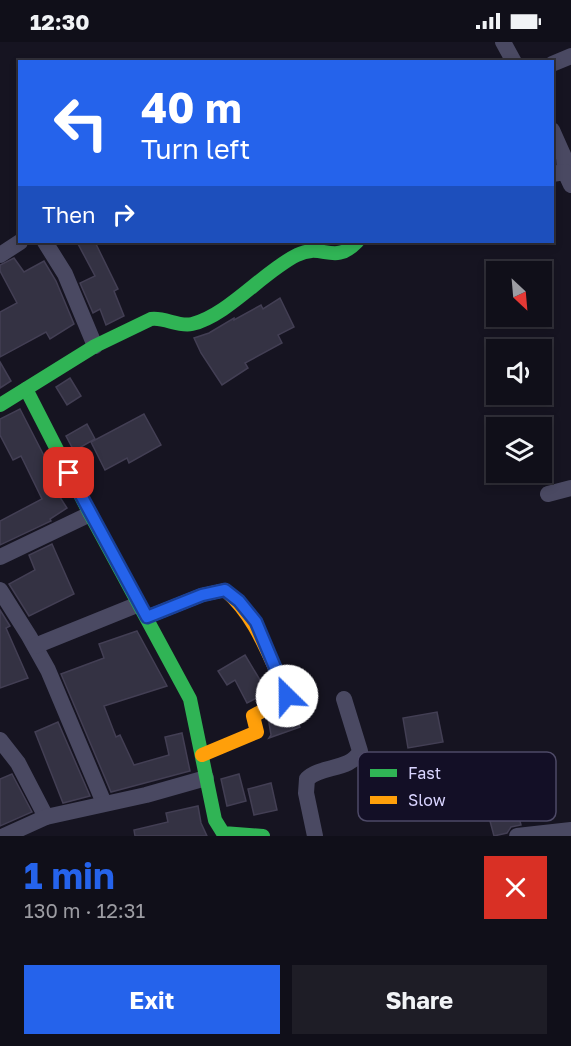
<!DOCTYPE html>
<meta charset="utf-8">
<style>
:root{--surface:#100f19;--page:#1e1d26;--text:#f1f3f6;--muted:#9c9ca2;--line:#302f38;--accent:#2563eb}
body{margin:0;font-family:"Golos Text",sans-serif;background:var(--page);color:var(--text);height:100vh;display:flex;flex-direction:column;font-size:22px;white-space:nowrap}
*{box-sizing:border-box;margin:0}
p{font-size:20px;color:var(--muted)}
.icon{flex:none;width:33px;height:33px;fill:none;stroke:currentColor;stroke-width:2;stroke-linecap:round;stroke-linejoin:round}
.map{position:relative;height:794px;overflow:hidden}
.details{display:flex;flex-direction:column;background:var(--surface);flex:1}
.details>*{flex:none}
.hud{position:absolute;left:18px;top:18px;width:536px;height:183px;border-radius:0px;box-shadow:0 3px 9px #0003,0 0 0 2px var(--line);background:#2563eb;color:#fff;overflow:hidden}
.needle{width:39px;rotate:154deg}
.fabs{position:absolute;left:486px;top:219px;display:grid;gap:12px}
.fabs a{display:grid;place-items:center;width:66px;height:66px;border-radius:0px;background:var(--surface);box-shadow:0 3px 9px #0003,0 0 0 2px var(--line);font-size:30px}
.pin{position:absolute;display:grid;place-items:center;width:51px;height:51px;color:#fff;margin:-26px;border-radius:12px;box-shadow:0 3px 9px #0006}
.me{position:absolute;width:66px;margin:-33px;rotate:337deg;stroke-linejoin:round;filter:drop-shadow(0 0 4px #0008)}
.turn{display:flex;align-items:center;gap:21px;height:126px;padding:0 24px;font-size:27px}
.turn .icon{width:78px;height:78px;stroke-width:2.5}
.turn b{display:block;font-size:42px;line-height:51px}
.then{display:flex;align-items:center;height:57px;padding:0 24px;background:#0003;gap:12px;font-size:22px}
.round{display:grid;place-items:center;flex:none;width:63px;height:63px;border-radius:0px;background:var(--page)}
.summary{display:flex;align-items:center;justify-content:space-between;height:102px;padding:0 24px}
h1{font-size:36px;font-weight:700;line-height:45px;color:var(--accent)}
.button{display:flex;gap:12px;margin-top:auto;padding:12px 24px}
.button a{flex:1;height:69px;border-radius:0px;background:var(--accent);color:#fff;font-size:24px;font-weight:700;line-height:69px;text-align:center}
.button a+a{background:var(--page);color:var(--text)}
.status{display:flex;justify-content:space-between;align-items:center;height:42px;padding:0 30px;background:var(--surface);direction:ltr}
.status svg{height:16px;fill:currentColor}
.map>svg:first-child{display:block}
.building{fill:#343243;stroke:#433f54;stroke-width:1.5}
.lines{fill:none;stroke-linecap:round;stroke-linejoin:round}
.street{stroke:#4a4962;stroke-width:16}
.fast{stroke:#30b455;stroke-width:14}
.slow{stroke:#ff9f0a;stroke-width:14}
.route-casing{stroke:#184099;stroke-width:15}
.route{stroke:#2563eb;stroke-width:10}
.key{fill:#130f26;stroke:#4e4a67;stroke-width:1.5}
.key-label{font-size:16px;fill:#d9d4ff}
</style>
<div class="status"><b>12:30</b><svg viewBox="0 0 49 12"><path d="M0 12V9h3v3zM5 12V6h3v6zM10 12V3h3v9zM15 12V0h3v12zM26 1h20v11H26zM47 4h2v5h-2z"/></svg></div>
<div class="map">
<svg width="571" height="794" viewBox="0 0 571 794">
<rect width="100%" height="100%" fill="#161421"/>
<g class="building">
<path d="M77 200H95L118 247 114 249 124 274 106 283 100 267 93 271 80 241 95 234Z"/>
<path d="M14 216 24 230 44 219 56 239 74 282 50 297 46 290 0 315V270L17 261 0 229V223Z"/>
<path d="M280 256 294 285 278 293 282 301 245 321 248 326 222 343 201 311 194 296 209 291 234 276V278L261 263 263 267Z"/>
<path d="M0 320 11 339 0 346Z"/>
<path d="M70 336 81 354 67 363 56 345Z"/>
<path d="M20 367 59 443 54 446 67 466 50 477 51 479 0 503V479L42 457 21 414 13 418 0 393V377Z"/>
<path d="M144 372 161 403 129 421 127 416 105 428 91 400Z"/>
<path d="M87 382 95 397 74 409 66 394Z"/>
<path d="M52 502 74 552 29 574 9 542 35 528 29 513Z"/>
<path d="M0 568 10 584 6 586 28 636 0 646Z"/>
<path d="M137 589 167 644 104 664 116 695 120 693 134 723 169 713 165 695 182 691 190 729 111 750 61 632 104 616 99 602Z"/>
<path d="M245 613 260 638 264 636 270 649 247 661 235 638 227 643 218 629Z"/>
<path d="M293 668 300 685 269 696 271 693 269 681Z"/>
<path d="M437 670 443 700 408 706 403 676Z"/>
<path d="M58 680 90 754 63 761 35 690Z"/>
<path d="M507 730 521 783 511 785 507 791 494 794 479 738Z"/>
<path d="M12 732 32 770 0 784V737Z"/>
<path d="M239 732 246 759 227 764 221 737Z"/>
<path d="M271 741 277 768 254 773 248 747Z"/>
<path d="M198 764 201 781 207 794H135L134 788 168 780 166 771Z"/>
</g>
<g class="lines">
<g class="street">
<path d="M503 0 514 20"/>
<path d="M552 22 571 14"/>
<path d="M552 88 564 115 565 130"/>
<path d="M552 132 565 130 571 143"/>
<path d="M45 200 65 232 95 304"/>
<path d="M0 213 20 200"/>
<path d="M548 452 571 446"/>
<path d="M0 515 90 472"/>
<path d="M0 548 29 594 48 628 104 761"/>
<path d="M35 604 139 562"/>
<path d="M0 698 18 721 46 775"/>
<path d="M4 794 46 775 146 753 206 736"/>
<path d="M315 794 306 751 307 737C321 723 351 729 360 709L344 657"/>
<path d="M517 794 571 788"/>
</g>
<g class="fast">
<path d="M26 347 90 472 190 657 215 778 223 791 263 794"/>
<path d="M0 363 95 304 151 277C165 275 178 285 192 282 227 274 264 229 297 213 322 200 334 224 357 200"/>
</g>
<path class="slow" d="M147 575 202 553 225 548C257 576 268 613 286 650L287 654 284 657 253 674 257 690 202 713"/>
</g>
<g class="lines">
<defs>
<path id="route" d="M69 431 147 575 202 553 225 548 239 559 256 580 287 654"/>
</defs>
<use href="#route" class="route-casing"/>
<use href="#route" class="route"/>
</g>
<rect x="358" y="710" width="198" height="69" rx="9" class="key"/>
<rect x="370" y="727" width="27" height="8" fill="#30b455"/>
<rect x="370" y="754" width="27" height="8" fill="#ff9f0a"/>
<g class="key-label">
<text x="408" y="737">Fast</text>
<text x="408" y="764">Slow</text>
</g>
</svg>
<div class="fabs">
<a><svg class="needle" viewBox="-14 -14 28 28"><path d="M0-13l5 13h-10z" fill="#e53935"/><path d="M0 13l5-13h-10z" fill="#9c9ca2"/></svg></a>
<a><svg class="icon" aria-label="sound" viewBox="0 0 24 24"><path d="M4 9h4l5-4v14l-5-4H4zM17 9q2 3 0 6"/></svg></a>
<a><svg class="icon" aria-label="layers" viewBox="0 0 24 24"><path d="M12 4l9 5-9 5-9-5zM3 14l9 5 9-5"/></svg></a>
</div>
<div class="pin" style="left:69px;top:431px;background:#d93025"><svg class="icon" aria-label="arrive" viewBox="0 0 24 24"><path d="M6 21V4h12l-3 4 3 4H6"/></svg></div>
<svg class="me" style="left:287px;top:654px" viewBox="-20 -20 40 40"><circle r="19" fill="#fff"/><path d="M0-13L10 11 0 6-10 11z" fill="#2563eb"/></svg>
<div class="hud">
<div class="turn"><svg class="icon" aria-label="left" viewBox="0 0 24 24"><path d="M17 20v-9H6M10 6l-5 5 5 5"/></svg><div><b>40 m</b>Turn left</div></div>
<div class="then">Then<svg class="icon" aria-label="right" viewBox="0 0 24 24"><path d="M7 20v-9h11M14 6l5 5-5 5"/></svg></div>
</div>
</div>
<section class="details">
<div class="summary"><div><h1>1 min</h1><p>130 m · 12:31</p></div><a class="round" style="background:#d93025;color:#fff"><svg class="icon" aria-label="close" viewBox="0 0 24 24"><path d="M6 6l12 12M18 6L6 18"/></svg></a></div>
<div class="button"><a>Exit</a><a>Share</a></div>
</section>
